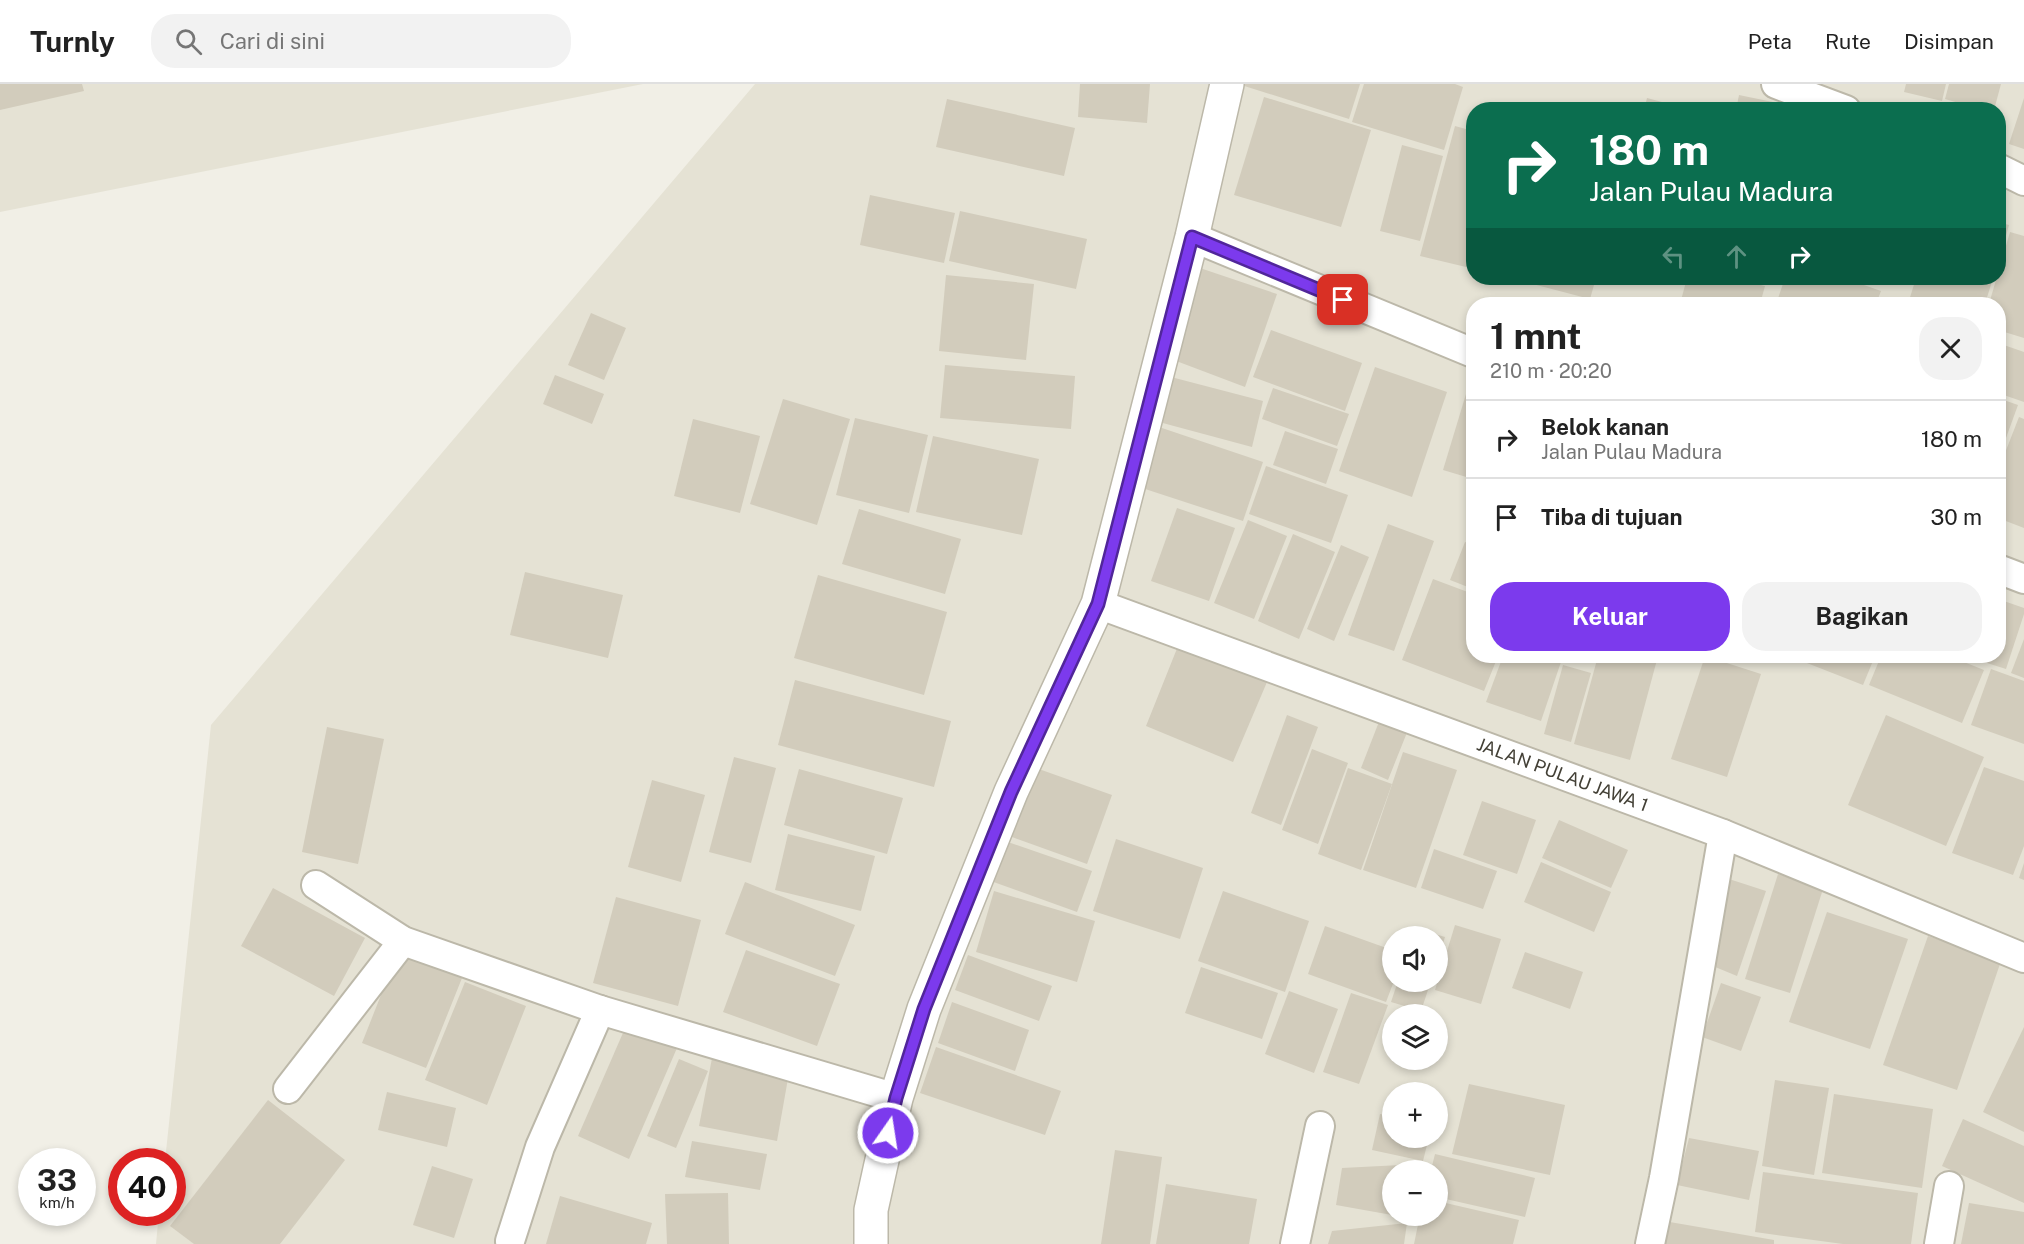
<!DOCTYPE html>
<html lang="id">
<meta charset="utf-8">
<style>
:root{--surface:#fff;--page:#f2f2f2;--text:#222;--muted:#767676;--line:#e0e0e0;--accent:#7c3aed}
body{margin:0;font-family:"Public Sans",sans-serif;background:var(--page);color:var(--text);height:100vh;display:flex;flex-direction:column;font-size:22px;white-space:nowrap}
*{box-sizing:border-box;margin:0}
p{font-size:20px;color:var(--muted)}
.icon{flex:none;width:33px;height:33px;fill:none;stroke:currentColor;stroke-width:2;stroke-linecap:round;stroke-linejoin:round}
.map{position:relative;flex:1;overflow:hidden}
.sheet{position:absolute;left:1466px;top:213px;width:540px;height:366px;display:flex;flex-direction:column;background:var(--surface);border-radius:24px;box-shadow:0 3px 9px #0003}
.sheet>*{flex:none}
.guide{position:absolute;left:1466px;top:18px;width:540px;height:183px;border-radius:24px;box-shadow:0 3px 9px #0003;background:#0b6e4f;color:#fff;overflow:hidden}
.fabs{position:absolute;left:1382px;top:842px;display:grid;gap:12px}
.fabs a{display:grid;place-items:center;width:66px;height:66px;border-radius:50%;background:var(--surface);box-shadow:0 3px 9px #0003;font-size:30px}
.speed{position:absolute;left:18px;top:1064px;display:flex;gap:12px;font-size:30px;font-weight:700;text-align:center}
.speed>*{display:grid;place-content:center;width:78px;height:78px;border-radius:50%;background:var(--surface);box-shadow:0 3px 9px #0003;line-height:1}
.speed small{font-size:15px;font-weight:400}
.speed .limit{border:9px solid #d22;background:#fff;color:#111}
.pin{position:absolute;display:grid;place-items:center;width:51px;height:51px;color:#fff;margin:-26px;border-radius:12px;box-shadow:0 3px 9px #0006}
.me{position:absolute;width:66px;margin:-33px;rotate:13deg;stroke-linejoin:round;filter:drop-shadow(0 0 4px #0008)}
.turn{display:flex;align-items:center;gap:21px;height:126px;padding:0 24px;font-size:27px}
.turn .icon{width:78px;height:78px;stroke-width:2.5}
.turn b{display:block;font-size:42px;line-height:51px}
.lanes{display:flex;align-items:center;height:57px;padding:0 24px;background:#0003;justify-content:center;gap:30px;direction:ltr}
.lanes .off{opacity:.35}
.round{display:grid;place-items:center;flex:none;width:63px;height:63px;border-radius:24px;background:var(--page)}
.summary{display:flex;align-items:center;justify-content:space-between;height:102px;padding:0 24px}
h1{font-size:36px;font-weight:700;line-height:45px}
.cta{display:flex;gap:12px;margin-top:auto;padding:12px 24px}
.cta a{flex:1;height:69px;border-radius:24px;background:var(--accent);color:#fff;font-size:24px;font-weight:700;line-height:69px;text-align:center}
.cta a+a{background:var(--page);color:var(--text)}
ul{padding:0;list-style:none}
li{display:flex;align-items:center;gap:18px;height:78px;padding:0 24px;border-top:2px solid var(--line)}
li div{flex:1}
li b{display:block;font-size:22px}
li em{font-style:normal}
header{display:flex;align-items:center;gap:36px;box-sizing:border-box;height:84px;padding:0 30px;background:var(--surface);border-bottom:2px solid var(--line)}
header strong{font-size:28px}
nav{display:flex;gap:33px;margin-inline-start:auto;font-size:21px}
.search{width:420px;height:54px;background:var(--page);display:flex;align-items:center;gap:15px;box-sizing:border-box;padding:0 21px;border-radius:24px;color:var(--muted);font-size:22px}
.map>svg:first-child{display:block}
.residential{fill:#e5e2d4;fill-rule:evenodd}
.building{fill:#d2ccbc}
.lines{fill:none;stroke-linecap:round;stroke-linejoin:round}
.minor-casing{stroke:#bcb8a9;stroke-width:32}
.tertiary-casing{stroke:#bcb8a9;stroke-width:36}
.minor{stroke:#fff;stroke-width:28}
.tertiary{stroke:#fff;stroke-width:33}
.route-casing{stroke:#51269a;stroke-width:15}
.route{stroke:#7c3aed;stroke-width:10}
.labels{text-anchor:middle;stroke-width:6;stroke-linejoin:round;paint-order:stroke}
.street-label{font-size:18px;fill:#434036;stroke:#fff}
</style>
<header>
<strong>Turnly</strong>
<div class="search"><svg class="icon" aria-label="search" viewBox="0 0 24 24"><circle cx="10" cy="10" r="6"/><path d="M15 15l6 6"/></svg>Cari di sini</div>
<nav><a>Peta</a><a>Rute</a><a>Disimpan</a></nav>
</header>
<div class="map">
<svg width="2024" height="1160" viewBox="0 0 2024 1160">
<rect width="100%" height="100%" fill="#f1efe6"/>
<g class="residential">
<path d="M0 0H643L0 128Z"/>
<path d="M755 0H2024V1160H156L159 1128H172V1077H165L211 641ZM1473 26H1998V194H1473ZM1473 220H1998V572H1473ZM1392 852H1437V897H1392ZM1392 930H1437V975H1392ZM1392 1008H1437V1053H1392ZM1392 1086H1437V1131H1392Z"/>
</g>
<g class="building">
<path d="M0 0H82L84 7 0 26Z"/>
<path d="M1080 0H1150L1147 39 1078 33Z"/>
<path d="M1238 0H1360L1349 35Z"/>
<path d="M1364 0H1455L1463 3 1444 66 1352 38Z"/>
<path d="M1906 0H1946L1942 17 1904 8Z"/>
<path d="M1949 0H2001L1994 26H1983L1945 15Z"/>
<path d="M1739 11 1802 24V26H1736Z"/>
<path d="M1264 13 1371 46 1341 143 1234 111Z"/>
<path d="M1647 14 1688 25V26H1644Z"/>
<path d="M2024 14V65L2009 60Z"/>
<path d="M947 15 1075 44 1064 92 936 63Z"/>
<path d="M1511 21 1527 25V26H1510Z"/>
<path d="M1455 42 1473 47V159L1466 183 1420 172Z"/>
<path d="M1402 61 1443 72 1420 157 1380 147Z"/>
<path d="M870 111 955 129 944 179 860 161Z"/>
<path d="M960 127 1087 155 1076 205 949 177Z"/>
<path d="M1998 138 2009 141 1999 176H1998Z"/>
<path d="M2010 148 2024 152V254L1998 246V220H1989Z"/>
<path d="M1191 181 1277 210 1245 303 1171 275Z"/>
<path d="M946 191 1034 200 1026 276 939 267Z"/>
<path d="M1514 194H1596L1590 215 1513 195Z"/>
<path d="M1687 194H1730L1765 202 1760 220H1680Z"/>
<path d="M1785 194H1844L1881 207 1876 220H1776Z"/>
<path d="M1916 194H1993L1985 220H1908Z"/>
<path d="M591 229 626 244 604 296 568 281Z"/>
<path d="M1271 246 1362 279 1345 327 1253 293Z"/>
<path d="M1998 259 2024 268V318L1998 309Z"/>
<path d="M945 281 1075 292 1071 345 940 334Z"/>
<path d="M1375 283 1447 308 1412 413 1339 387Z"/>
<path d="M555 291 604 310 592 340 543 320Z"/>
<path d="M1171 293 1263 317 1252 363 1159 338Z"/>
<path d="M1469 300 1473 301V395L1443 386Z"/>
<path d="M1273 304 1349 330 1337 362 1262 335Z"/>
<path d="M1998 314 2018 321 1998 376Z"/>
<path d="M783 315 850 335 817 441 750 420Z"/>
<path d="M2019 333 2024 335V444L1998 434V387Z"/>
<path d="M855 334 928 351 909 429 836 411Z"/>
<path d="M693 335 760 352 740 429 674 412Z"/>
<path d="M1156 342 1263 378 1243 437 1136 402Z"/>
<path d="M1285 347 1338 365 1326 400 1273 381Z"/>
<path d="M933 352 1039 375 1022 451 916 428Z"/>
<path d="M1266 382 1348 411 1331 459 1249 430Z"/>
<path d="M1177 424 1235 444 1209 517 1151 497Z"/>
<path d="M859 425 961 455 945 510 842 480Z"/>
<path d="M1248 436 1287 452 1254 535 1214 519Z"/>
<path d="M1388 440 1434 457 1394 567 1348 551Z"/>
<path d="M1293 450 1335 468 1299 555 1258 537Z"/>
<path d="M1465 458 1473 461V505L1450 496Z"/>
<path d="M1341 461 1369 473 1334 557 1307 545Z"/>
<path d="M525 488 623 511 608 574 510 551Z"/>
<path d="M818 491 947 528 924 611 794 574Z"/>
<path d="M1433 495 1473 510V572H1498L1484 607 1402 576Z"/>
<path d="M1998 515 2024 524V530L2006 585 1965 572H1998Z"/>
<path d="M2024 555V594L2011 589Z"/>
<path d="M1178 562 1267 598 1233 678 1146 642Z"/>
<path d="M1503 572H1563L1541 637 1486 618Z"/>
<path d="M1598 572H1658L1630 676 1574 660Z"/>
<path d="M1671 572H1692L1690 578Z"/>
<path d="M1705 572 1761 590 1727 693 1671 675Z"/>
<path d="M1789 572H1875L1863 601Z"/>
<path d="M1881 572H1949L1984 586 1962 639 1869 601Z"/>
<path d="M1563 581 1591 589 1571 658 1544 650Z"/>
<path d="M1991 585 2024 597V660L1971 641Z"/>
<path d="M795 596 951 637 934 703 778 661Z"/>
<path d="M1382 630 1410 641 1388 696 1361 684Z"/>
<path d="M1287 631 1318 643 1281 741 1251 729Z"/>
<path d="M1886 631 1984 673 1946 762 1848 721Z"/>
<path d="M327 643 384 655 358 780 302 768Z"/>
<path d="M1312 665 1348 679 1318 760 1282 746Z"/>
<path d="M1403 668 1457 686 1416 804 1363 786Z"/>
<path d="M734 673 776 684 751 779 709 768Z"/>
<path d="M1984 683 2024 697V762L2013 791 1952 769Z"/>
<path d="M1036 684 1112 711 1087 780 1012 753Z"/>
<path d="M1348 684 1392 700 1361 786 1318 770Z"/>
<path d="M799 685 903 714 887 770 784 741Z"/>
<path d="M652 696 705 711 681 798 628 783Z"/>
<path d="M1482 717 1536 736 1517 790 1463 771Z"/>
<path d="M1559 736 1628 766 1611 804 1542 774Z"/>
<path d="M788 750 875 772 861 827 775 806Z"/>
<path d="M1116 755 1203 784 1180 855 1093 827Z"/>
<path d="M1002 756 1092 787 1077 828 988 796Z"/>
<path d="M1434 765 1497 787 1483 825 1421 804Z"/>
<path d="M1541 778 1611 808 1594 848 1524 818Z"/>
<path d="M2024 779V796L2019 794Z"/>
<path d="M1778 790 1823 805 1790 909 1745 895Z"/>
<path d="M1729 795 1766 807 1737 892 1708 880Z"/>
<path d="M745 798 855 841 835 892 725 850Z"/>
<path d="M273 804 365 854 334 912 241 862Z"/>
<path d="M994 807 1095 837 1077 898 976 868Z"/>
<path d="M1223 807 1309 837 1285 908 1198 877Z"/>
<path d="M616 813 701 836 678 922 593 899Z"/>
<path d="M1827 828 1908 855 1870 965 1789 938Z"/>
<path d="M1455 841 1501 855 1481 920 1435 906Z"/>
<path d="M1325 842 1392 866V897H1394L1386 918 1308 890Z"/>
<path d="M1415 844 1445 853 1437 878V852H1413Z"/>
<path d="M1928 852 2001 877 1957 1006 1883 981Z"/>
<path d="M746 866 840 900 817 962 723 928Z"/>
<path d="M398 868 462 894 426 984 362 959Z"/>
<path d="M1525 868 1583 888 1570 925 1512 904Z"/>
<path d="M968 871 1052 902 1039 937 955 906Z"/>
<path d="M1201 883 1278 909 1262 955 1185 929Z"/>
<path d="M1398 897H1431L1421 927 1391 918Z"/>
<path d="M465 898 526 922 487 1021 425 996Z"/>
<path d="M1721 899 1761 913 1741 967 1702 953Z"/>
<path d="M1289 907 1338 925 1314 989 1265 970Z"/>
<path d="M1351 909 1388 921 1359 1000 1323 988Z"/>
<path d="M952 918 1029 946 1015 987 938 959Z"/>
<path d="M626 942 677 964 629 1075 578 1052Z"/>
<path d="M2024 943V1048L1983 1028Z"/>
<path d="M936 963 1061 1007 1045 1051 920 1009Z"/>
<path d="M713 969 790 983 777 1057 699 1042Z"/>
<path d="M679 975 708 987 676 1064 647 1052Z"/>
<path d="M1775 996 1829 1004 1814 1091 1762 1082Z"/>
<path d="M1469 1000 1565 1021 1550 1091 1452 1070Z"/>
<path d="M387 1008 456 1024 447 1063 378 1046Z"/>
<path d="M1834 1010 1933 1025 1922 1104 1822 1089Z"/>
<path d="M268 1016 345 1076 280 1160H194L170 1142Z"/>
<path d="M1380 1030 1392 1032V1053H1429L1423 1077 1372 1066Z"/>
<path d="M1963 1035 2024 1062V1119L1942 1082Z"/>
<path d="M1689 1054 1759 1067 1749 1116 1677 1101Z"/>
<path d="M692 1057 767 1070 760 1106 685 1093Z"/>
<path d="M1115 1066 1162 1073 1150 1160H1101Z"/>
<path d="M1435 1070 1535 1094 1525 1133 1437 1113V1086H1431Z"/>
<path d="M1420 1080 1419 1086H1392V1131L1336 1121 1342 1084Z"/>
<path d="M432 1082 473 1095 454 1154 413 1141Z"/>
<path d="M1763 1088 1918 1109 1911 1160H1843L1755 1148Z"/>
<path d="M1166 1100 1257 1115 1249 1160H1156Z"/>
<path d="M728 1109 729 1160H667L665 1110Z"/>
<path d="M560 1112 652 1139 646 1160H546Z"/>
<path d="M1437 1117 1519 1136 1513 1160H1414L1420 1131H1437Z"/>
<path d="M1969 1119 2024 1128V1160H1961Z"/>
<path d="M1664 1137 1774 1156V1160H1660Z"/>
<path d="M1407 1139 1404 1160H1328L1332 1147Z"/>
</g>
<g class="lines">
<defs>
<g id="minor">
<path d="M1776 0 1846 26"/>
<path d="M1998 84 2024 97"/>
<path d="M1192 153 1473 269"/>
<path d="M1998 485 2024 495"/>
<path id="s1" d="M1098 520 1723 750 2024 874"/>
<path d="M316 801 403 857 600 926 896 1014"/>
<path d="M288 1005 403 857"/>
<path d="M510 1157 540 1063 600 926"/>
<path d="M1295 1160 1320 1042"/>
<path d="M1650 1160 1664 1094 1723 750"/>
<path d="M1939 1160 1949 1102"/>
</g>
<path id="tertiary" d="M871 1160V1126L880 1085 896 1014 924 925 1011 708 1098 520 1192 153 1227 0"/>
</defs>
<use href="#minor" class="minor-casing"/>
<use href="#tertiary" class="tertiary-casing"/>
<use href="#minor" class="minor"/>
<use href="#tertiary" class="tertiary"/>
</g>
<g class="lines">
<defs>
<path id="route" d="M888 1049 896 1014 924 925 1011 708 1098 520 1192 153 1343 216"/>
</defs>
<use href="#route" class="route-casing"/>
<use href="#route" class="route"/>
</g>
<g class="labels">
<g class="street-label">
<text dy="6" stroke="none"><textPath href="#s1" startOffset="495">JALAN PULAU JAWA 1</textPath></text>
</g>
</g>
</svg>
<div class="fabs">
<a><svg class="icon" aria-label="sound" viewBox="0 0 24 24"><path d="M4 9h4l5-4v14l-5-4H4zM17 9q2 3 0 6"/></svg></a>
<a><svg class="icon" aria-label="layers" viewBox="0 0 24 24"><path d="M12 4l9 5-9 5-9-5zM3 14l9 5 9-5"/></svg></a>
<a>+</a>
<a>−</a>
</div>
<div class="speed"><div>33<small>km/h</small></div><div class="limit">40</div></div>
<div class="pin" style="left:1343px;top:216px;background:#d93025"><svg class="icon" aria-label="arrive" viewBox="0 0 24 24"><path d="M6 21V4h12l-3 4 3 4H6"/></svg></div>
<svg class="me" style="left:888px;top:1049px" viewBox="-20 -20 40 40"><circle r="17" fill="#7c3aed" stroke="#fff" stroke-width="3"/><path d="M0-11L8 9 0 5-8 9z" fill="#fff"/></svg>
<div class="guide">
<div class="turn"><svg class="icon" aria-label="right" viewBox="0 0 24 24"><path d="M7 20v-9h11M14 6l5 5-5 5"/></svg><div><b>180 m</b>Jalan Pulau Madura</div></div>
<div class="lanes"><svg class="icon off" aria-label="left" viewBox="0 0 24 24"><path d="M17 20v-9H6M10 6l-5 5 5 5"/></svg><svg class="icon off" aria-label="ahead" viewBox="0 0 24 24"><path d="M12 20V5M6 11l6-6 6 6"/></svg><svg class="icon" aria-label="right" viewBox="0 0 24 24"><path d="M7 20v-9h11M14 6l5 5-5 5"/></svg></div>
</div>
<section class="sheet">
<div class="summary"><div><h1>1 mnt</h1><p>210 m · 20:20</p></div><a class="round"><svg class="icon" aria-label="close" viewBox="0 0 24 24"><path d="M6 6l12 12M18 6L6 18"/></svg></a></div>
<ul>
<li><svg class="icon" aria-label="right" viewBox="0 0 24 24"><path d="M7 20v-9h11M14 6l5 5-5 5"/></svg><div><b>Belok kanan</b><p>Jalan Pulau Madura</p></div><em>180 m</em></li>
<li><svg class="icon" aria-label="arrive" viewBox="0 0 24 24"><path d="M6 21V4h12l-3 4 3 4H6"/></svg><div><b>Tiba di tujuan</b></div><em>30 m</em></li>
</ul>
<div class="cta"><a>Keluar</a><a>Bagikan</a></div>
</section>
</div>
